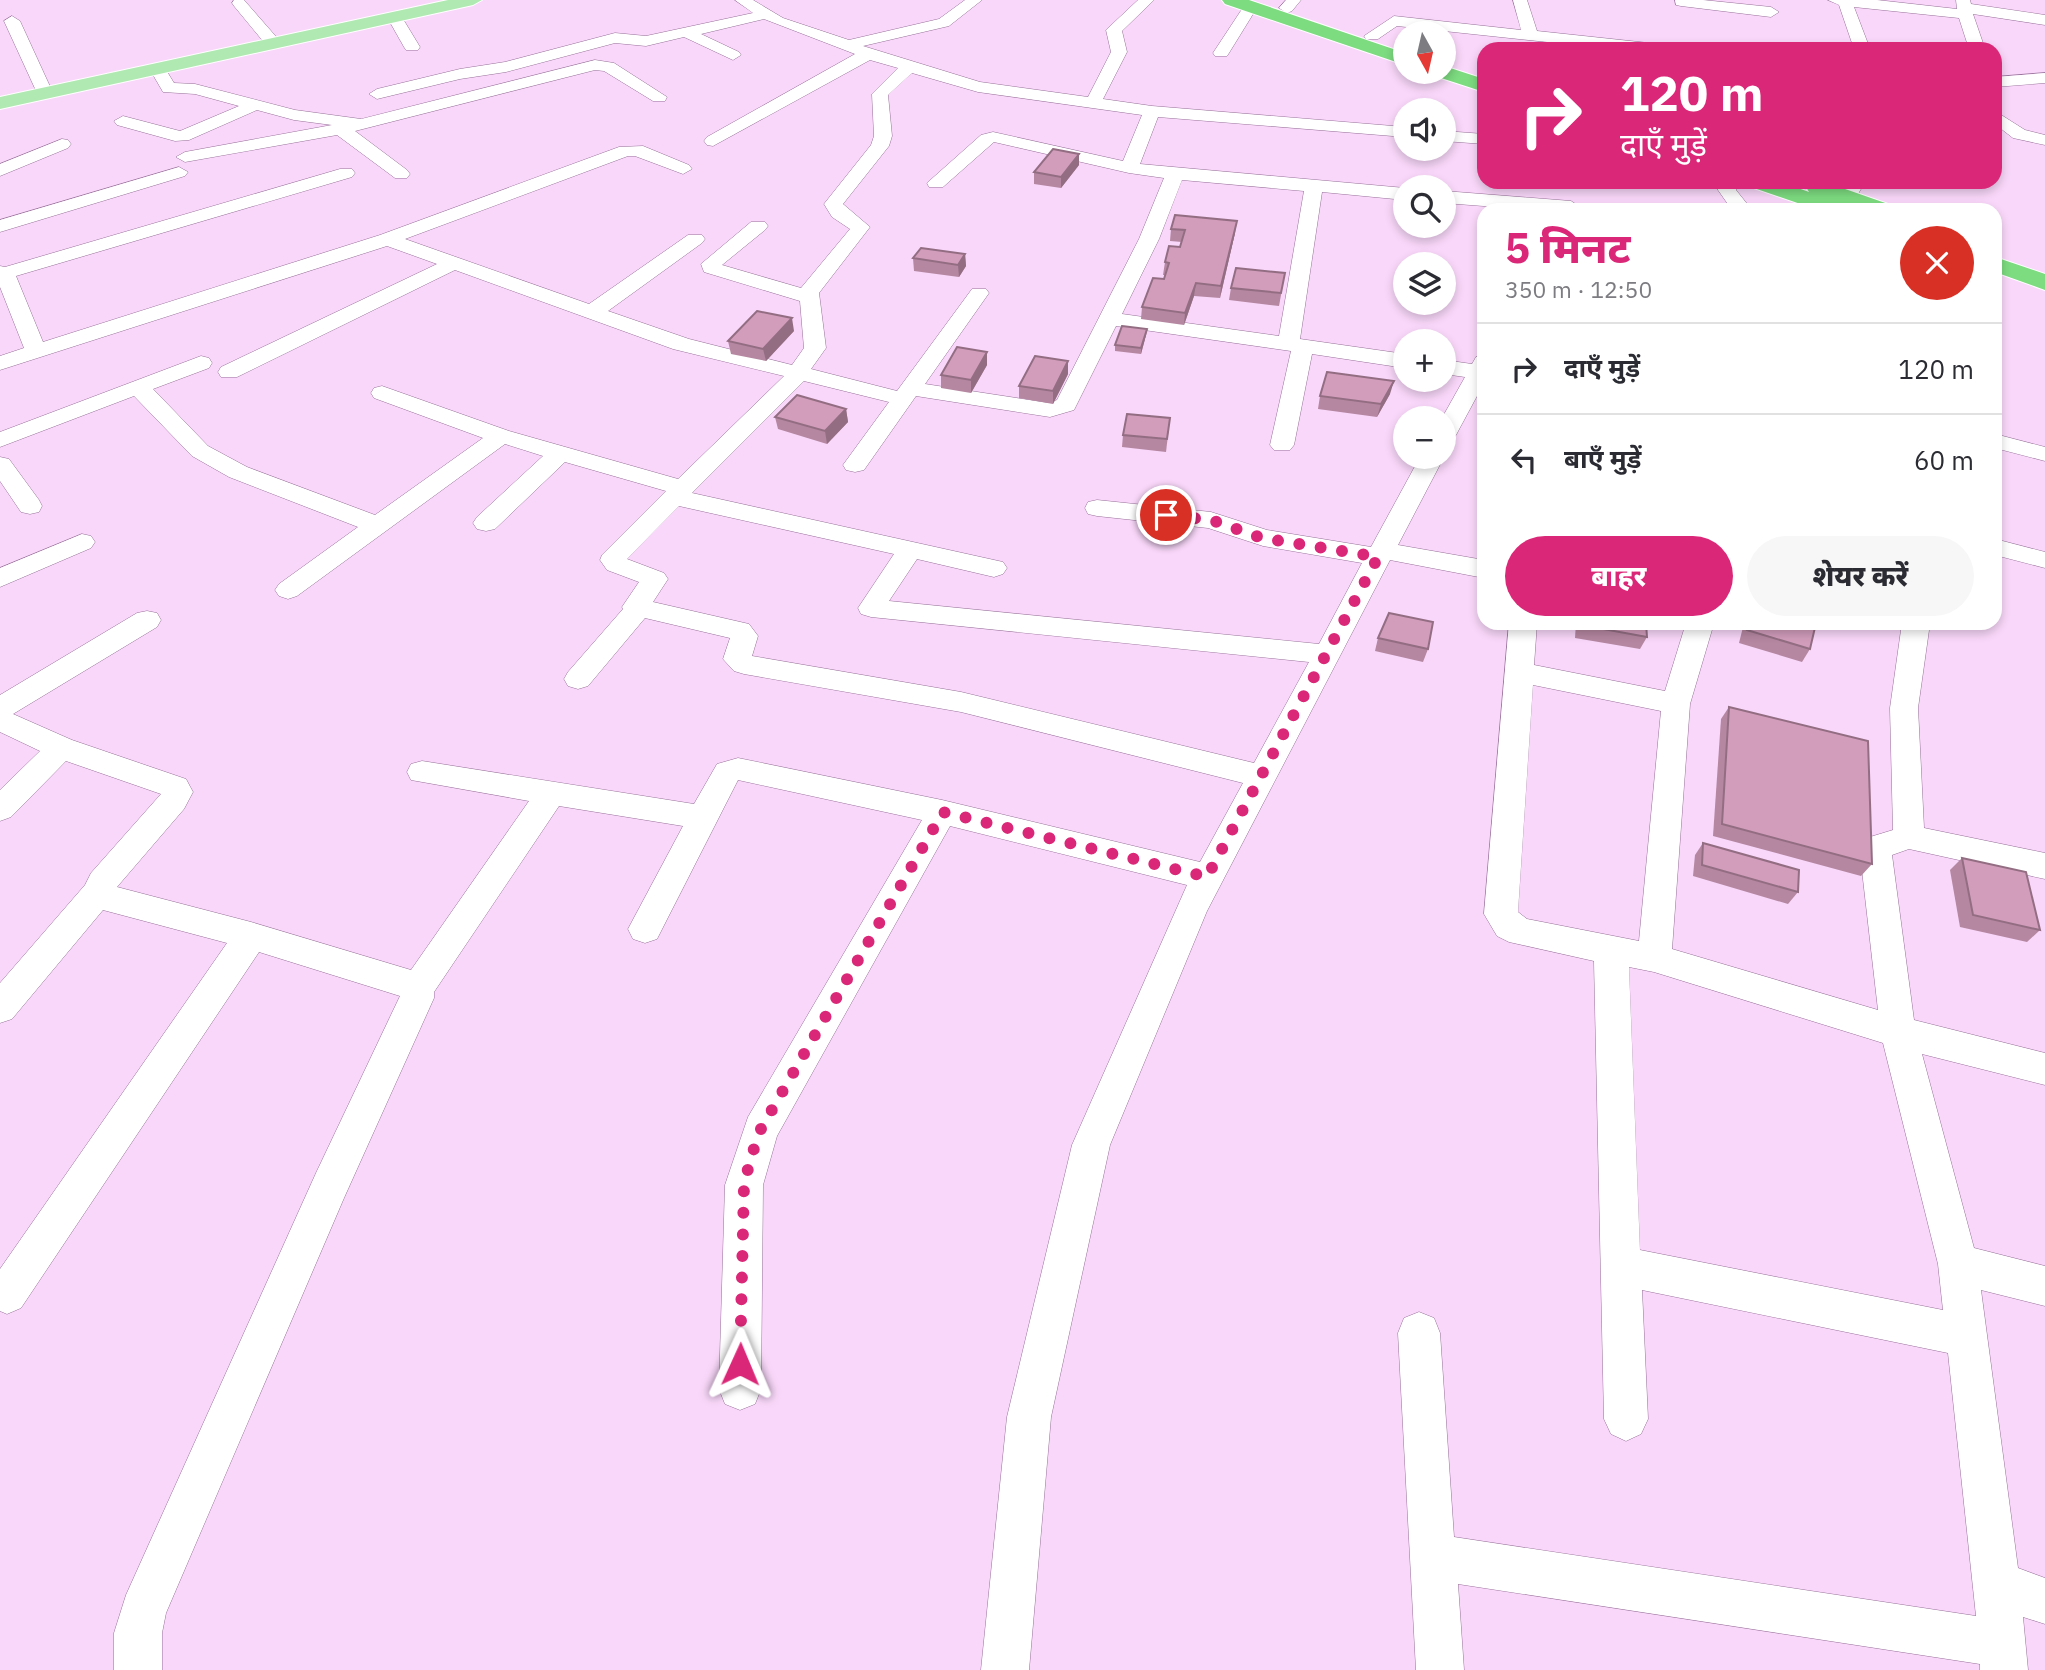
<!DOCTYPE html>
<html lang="hi">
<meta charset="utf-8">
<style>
:root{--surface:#fff;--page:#f7f7f7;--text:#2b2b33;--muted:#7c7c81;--line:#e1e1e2;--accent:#db2777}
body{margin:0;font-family:"IBM Plex Sans","Noto Sans Devanagari",sans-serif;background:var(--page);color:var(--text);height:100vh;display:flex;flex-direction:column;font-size:26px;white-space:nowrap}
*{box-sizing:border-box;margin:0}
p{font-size:23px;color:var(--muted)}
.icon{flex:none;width:38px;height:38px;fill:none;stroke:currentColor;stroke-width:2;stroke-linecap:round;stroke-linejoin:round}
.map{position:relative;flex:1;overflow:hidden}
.panel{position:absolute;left:1477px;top:203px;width:525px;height:427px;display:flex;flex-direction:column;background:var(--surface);border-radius:21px;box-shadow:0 4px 10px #0003}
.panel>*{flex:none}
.guide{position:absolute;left:1477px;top:42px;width:525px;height:147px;border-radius:21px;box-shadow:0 4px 10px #0003;background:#db2777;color:#fff;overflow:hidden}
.needle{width:46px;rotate:172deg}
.fabs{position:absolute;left:1393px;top:21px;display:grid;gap:14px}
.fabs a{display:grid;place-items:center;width:63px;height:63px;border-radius:50%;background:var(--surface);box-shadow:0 4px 10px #0003;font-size:35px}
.pin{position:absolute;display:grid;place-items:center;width:60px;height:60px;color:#fff;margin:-30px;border:4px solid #fff;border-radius:50%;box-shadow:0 2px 7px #0007}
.me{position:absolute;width:77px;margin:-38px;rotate:1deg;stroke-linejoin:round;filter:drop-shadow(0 0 5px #0008)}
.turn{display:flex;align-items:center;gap:24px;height:147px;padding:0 28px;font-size:32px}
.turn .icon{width:91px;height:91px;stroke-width:2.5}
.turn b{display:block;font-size:49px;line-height:60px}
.round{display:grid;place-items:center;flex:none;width:74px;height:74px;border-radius:37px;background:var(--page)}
.summary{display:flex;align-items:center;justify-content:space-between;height:119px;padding:0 28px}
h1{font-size:42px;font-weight:800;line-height:52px;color:var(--accent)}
.primary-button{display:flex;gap:14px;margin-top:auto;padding:14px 28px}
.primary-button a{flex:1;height:80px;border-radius:42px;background:var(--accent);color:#fff;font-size:28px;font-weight:800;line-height:80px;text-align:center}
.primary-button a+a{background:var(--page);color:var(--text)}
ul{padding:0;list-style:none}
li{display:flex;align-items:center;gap:21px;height:91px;padding:0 28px;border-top:2px solid var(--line)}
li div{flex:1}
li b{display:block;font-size:26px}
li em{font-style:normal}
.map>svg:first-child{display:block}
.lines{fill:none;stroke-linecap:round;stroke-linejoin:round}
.minor-casing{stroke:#977199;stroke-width:1}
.major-casing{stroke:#fff;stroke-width:2}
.highway-casing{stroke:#fff;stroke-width:2}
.minor{fill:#fff;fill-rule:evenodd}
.major{fill:#b1e9b3;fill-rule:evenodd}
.highway{fill:#7ddb80;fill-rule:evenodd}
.wall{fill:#b587a1}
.shaded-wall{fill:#936e83}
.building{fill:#d29dbb;stroke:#936e83;stroke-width:2}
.route{stroke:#db2777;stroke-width:12;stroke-dasharray:0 21.6}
</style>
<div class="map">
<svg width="2045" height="1670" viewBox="0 0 2045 1670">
<rect width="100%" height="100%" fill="#f9d7fa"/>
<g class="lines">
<defs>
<g id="minor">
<path d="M234 0H244L279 40 281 43 279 46H267L234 6 232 3Z"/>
<path d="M735 0H753L783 18 849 40 939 19 965 0H982L949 26 863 46 980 82 1088 97 1111 52 1106 30 1138 0H1154L1122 31 1127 52 1103 99 1152 106 1405 127V137L1158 117 1140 164 1405 188V200L1322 192 1300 339 1405 354V368L1312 354 1294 445 1290 450H1274L1270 445 1291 351 1116 326 1074 410 1050 417 916 396 864 470 855 472 846 470 843 465 889 402 804 381 692 493 1003 562 1007 568 1003 574 994 577 917 559 889 601 1319 644 1362 563 1263 546 1208 528 1097 516 1088 514 1085 508 1088 502 1097 500 1211 512 1267 530 1371 547 1420 457H1444L1398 545 1484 560V578L1390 560 1207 911 1110 1145 1051 1417 1029 1670H981L1007 1417 1072 1145 1187 885 950 826 777 1136 763 1185 761 1389 755 1404 740 1410 725 1404 719 1389 725 1185 748 1117 922 820 738 780 657 939 645 943 633 939 628 929 683 826 559 806 434 992V998L344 1198 166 1613 162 1633V1670H114V1633L126 1595 316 1173 400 996 259 952 21 1308 7 1314 0 1311V1269L227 943 103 910 12 1019 0 1023V983L85 885 91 873 161 794 66 761 11 817 0 821V790L40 751 0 732V695L137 613 147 611 157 613 161 620 157 627 13 714 72 740 186 779 193 792 184 809 117 887 251 922 411 970 529 801 411 780 407 772 411 764 422 761 694 804 717 764 738 758 942 800 1200 862 1243 783 961 712 744 674 734 671 723 659 730 638 645 618 588 686 578 689 568 686 564 679 568 672 623 609 622 607 639 582 607 570 600 560 602 555 666 491 565 462 495 529 486 531 477 529 473 523 477 517 543 456 505 444 297 596 288 599 279 596 275 590 279 584 358 527 229 477 192 456 134 396 0 447V432L201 356 209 358 212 363 209 368 153 389 208 446 247 467 375 515 483 438 374 398 371 393 374 388 382 386 509 431 678 479 784 376 673 349 455 270 237 377H221L218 372 221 367 437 264 387 246 0 370V356L24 348 0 287V266L5 267 340 169H352L355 173 352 177 16 276 43 342 380 235 619 147 643 146 689 165 692 169 683 174 635 156H628L405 239 589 304 688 235H702L705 239 702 243 608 311 689 339 792 365 804 348 800 301 704 272 701 264 751 222H765L768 226 765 230 722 265 801 288 850 229 832 217 824 204 871 145 874 136 872 94 898 68 870 60 713 146 707 145 704 141 707 137 855 54 764 19 701 34 739 52 741 55 733 60 684 37 646 46 615 43 506 72 460 79 377 99 369 94 377 89 460 69 505 62 615 33 646 36 753 13ZM912 73 978 92 1142 115 1123 161 993 132 981 135 927 183 929 187H943L994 142 1129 173 1164 178 1139 239 1057 400 1049 403 925 384 989 293 986 289H972L897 391 811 369 826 348 819 293 870 227 843 204 889 146 892 136 888 95ZM1182 180 1304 191 1279 336 1122 314 1159 239ZM679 506 894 554 858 608 861 614 871 617 1309 662 1254 763 961 692 752 656 758 636 749 624 653 602 668 579 664 573 627 559Z"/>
<path d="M1286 0H1301L1292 11 1287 13 1279 8Z"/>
<path d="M1513 0H1527L1537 31 1658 44 1666 49H1613L1397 26 1378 39H1366L1364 36 1394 16 1521 30Z"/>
<path d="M1675 0H1703L1771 7 1779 12 1771 17 1681 6 1676 5Z"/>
<path d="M1828 0H1877L1957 9 1956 0H1970L1971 4 2045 15V25L1973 14 1985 49H1969L1959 18 1854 7 1870 49H1854L1839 5Z"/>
<path d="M1251 2 1258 6 1229 53 1227 56H1215L1213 53 1244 6Z"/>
<path d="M395 12 400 14 420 47 418 50H406L404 47 387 17Z"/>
<path d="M12 16 20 21 53 93 51 97 45 98 37 93 4 21Z"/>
<path d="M595 60 614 63 667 97 665 101H653L604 71 595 70 355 131 407 170 410 174 407 178H395L337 135 185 162 176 157 185 152 332 125 294 120 257 110 189 140 175 141 117 125 114 121 123 116 180 131 239 106 195 94 163 92 149 68 157 63 163 65 174 83 195 84 295 110 361 119Z"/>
<path d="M2045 73V83L1995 87V77Z"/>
<path d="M1995 111 2025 130 2045 135V145L2013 138 1995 124Z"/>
<path d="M1444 131 1484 134V144L1444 141Z"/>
<path d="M62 139 68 140 71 144 68 148 0 176V164Z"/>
<path d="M179 167 188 172 185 176 0 232V220Z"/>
<path d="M1718 182H1736V190L1752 210H1732L1718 190Z"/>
<path d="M1847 182H1865L1854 201 1847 203 1838 197Z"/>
<path d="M1444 191 1571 201 1580 207 1578 210H1537L1444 203Z"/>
<path d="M1484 355V383L1456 435 1452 440 1444 442V418H1442L1465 377 1444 374V360L1472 364 1476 357Z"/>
<path d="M1995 434 2045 447V461L1995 448Z"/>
<path d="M0 457 9 459 39 500 42 506 39 512 30 514 21 512 0 481Z"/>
<path d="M82 534 91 536 95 542 91 548 0 587V568Z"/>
<path d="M1995 539 2045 552V568L1995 555Z"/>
<path d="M1509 623H1537L1534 665 1665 691 1686 623H1714L1690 704 1672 949 1878 1010 1860 853 1870 837 1893 830 1890 708 1902 623H1930L1918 708 1924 828 2045 853V879L1909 849 1892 855 1914 1020 2045 1053V1085L1922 1054 1974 1248 2045 1266V1306L1981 1290 2018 1568 2045 1578V1624L2023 1617 2028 1670H1980V1664L1458 1584 1464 1670H1416L1398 1333 1404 1318 1419 1312 1434 1318 1440 1333 1454 1537 1976 1616 1948 1353 1642 1290 1648 1419 1641 1434 1626 1441 1611 1434 1604 1419 1594 961 1509 942 1497 936 1484 914ZM1533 685 1661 711 1639 941 1527 919 1518 912ZM1629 967 1654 972 1883 1043 1938 1264 1943 1310 1640 1250Z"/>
</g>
<path id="major" d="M448 0H482L473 5 0 109V97Z"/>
<g id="highway">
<path d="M1222 0H1249L1405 53V65L1225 4Z"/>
<path d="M1444 66 1484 79V92L1435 76 1432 72H1444Z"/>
<path d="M1748 182H1781L1809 192 1806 187 1809 182H1825L1891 205 1895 210H1861L1849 206 1852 210H1818L1751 187Z"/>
<path d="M1995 257 2045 274V290L1995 272Z"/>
</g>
</defs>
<use href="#minor" class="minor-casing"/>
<use href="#major" class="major-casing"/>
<use href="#highway" class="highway-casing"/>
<use href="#minor" class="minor"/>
<use href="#major" class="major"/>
<use href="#highway" class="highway"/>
</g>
<g class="wall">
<path d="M1079 165 1061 188 1034 184V172Z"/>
<path d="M1171 229 1235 233 1220 298 1194 296 1184 325 1141 319 1142 307 1164 279 1165 275H1163L1165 262 1180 247 1182 242 1170 241Z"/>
<path d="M965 254 966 266 959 277 914 271 913 258Z"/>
<path d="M1285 273 1279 306 1229 300 1231 288Z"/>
<path d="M1147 329 1146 335 1141 354 1115 351V345Z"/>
<path d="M794 331 766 361 731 354 728 341Z"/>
<path d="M987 365 971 393 941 388V375Z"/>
<path d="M1068 374 1053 404 1019 398V386Z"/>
<path d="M1390 394 1377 417 1318 409 1320 396Z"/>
<path d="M846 409 848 422 827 444 778 429 775 417Z"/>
<path d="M1170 418 1166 452 1122 447 1123 435Z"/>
<path d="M1576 623H1646L1647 637 1640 649 1575 638Z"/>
<path d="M1744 623H1816L1810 649 1802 662 1739 643Z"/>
<path d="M1378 638 1428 649 1423 662 1375 651Z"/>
<path d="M1729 707 1872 864 1861 876 1713 836 1721 719Z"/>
<path d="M1703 843 1798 892 1788 904 1693 876 1695 855Z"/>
<path d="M1962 858 2040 930 2027 942 1960 927 1950 870Z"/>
</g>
<g class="shaded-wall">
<path d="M1079 154V165L1061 188V177Z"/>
<path d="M1237 221 1235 233 1220 298 1221 286Z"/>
<path d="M965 254 966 266 959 277 958 265Z"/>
<path d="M1196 283 1194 296 1184 325 1185 313Z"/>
<path d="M792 318 794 331 766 361 763 349Z"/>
<path d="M1147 329 1146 335 1141 354V348Z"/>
<path d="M987 352V365L971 393V380Z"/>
<path d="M1068 361V374L1053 404V391Z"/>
<path d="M1394 381 1390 394 1377 417 1381 404Z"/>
<path d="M846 409 848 422 827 444 825 431Z"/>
</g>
<g class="building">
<path d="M1053 149 1079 154 1061 177 1034 172Z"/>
<path d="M1175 215 1237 221 1221 286 1196 283 1185 313 1142 307 1153 278 1164 279 1169 263 1165 262 1169 246 1180 247 1185 230 1171 229Z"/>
<path d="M921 248 965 254 958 265 913 258Z"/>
<path d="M1236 268 1285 273 1281 293 1231 288Z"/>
<path d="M757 311 792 318 763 349 728 341Z"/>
<path d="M1122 326 1147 329 1141 348 1115 345Z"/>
<path d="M957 347 987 352 971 380 941 375Z"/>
<path d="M1035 356 1068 361 1053 391 1019 386Z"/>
<path d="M1327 372 1394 381 1381 404 1320 396Z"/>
<path d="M797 395 846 409 825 431 775 417Z"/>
<path d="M1127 414 1170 418 1167 439 1123 435Z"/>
<path d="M1389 613 1433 622 1428 649 1378 638Z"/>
<path d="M1581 623H1646L1647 637 1581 625Z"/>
<path d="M1749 623H1816L1810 649 1747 630Z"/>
<path d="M1729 707 1868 741 1872 864 1722 824Z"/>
<path d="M1703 843 1799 870 1798 892 1702 865Z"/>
<path d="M1962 858 2026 872 2040 930 1973 915Z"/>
</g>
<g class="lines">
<path class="route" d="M740 1364 744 1185 751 1157 761 1129 943 812 1207 877 1378 557 1262 538 1211 520 1166 515"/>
</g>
</svg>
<div class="fabs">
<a><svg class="needle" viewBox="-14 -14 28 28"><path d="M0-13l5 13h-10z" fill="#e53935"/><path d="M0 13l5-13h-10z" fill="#7c7c81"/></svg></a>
<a><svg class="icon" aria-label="sound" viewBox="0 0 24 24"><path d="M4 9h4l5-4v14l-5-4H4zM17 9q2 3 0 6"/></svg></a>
<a><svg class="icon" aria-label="search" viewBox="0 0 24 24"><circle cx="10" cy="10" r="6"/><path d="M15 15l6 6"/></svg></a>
<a><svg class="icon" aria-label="layers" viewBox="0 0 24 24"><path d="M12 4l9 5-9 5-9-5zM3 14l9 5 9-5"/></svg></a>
<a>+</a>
<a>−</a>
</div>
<div class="pin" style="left:1166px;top:515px;background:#d93025"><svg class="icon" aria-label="arrive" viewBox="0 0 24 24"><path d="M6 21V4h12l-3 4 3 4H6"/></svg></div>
<svg class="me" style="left:740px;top:1364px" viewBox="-20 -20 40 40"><path d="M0-17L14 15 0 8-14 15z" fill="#db2777" stroke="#fff" stroke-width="4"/></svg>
<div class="guide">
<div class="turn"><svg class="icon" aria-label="right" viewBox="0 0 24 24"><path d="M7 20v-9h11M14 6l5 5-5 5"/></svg><div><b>120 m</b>दाएँ मुड़ें</div></div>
</div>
<section class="panel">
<div class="summary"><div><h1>5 मिनट</h1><p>350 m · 12:50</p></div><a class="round" style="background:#d93025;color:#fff"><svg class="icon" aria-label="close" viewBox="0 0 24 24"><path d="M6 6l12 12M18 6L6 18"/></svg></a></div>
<ul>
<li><svg class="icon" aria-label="right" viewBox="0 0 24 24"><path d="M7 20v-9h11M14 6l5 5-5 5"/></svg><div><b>दाएँ मुड़ें</b></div><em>120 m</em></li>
<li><svg class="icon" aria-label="left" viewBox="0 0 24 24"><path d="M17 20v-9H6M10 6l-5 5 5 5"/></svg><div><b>बाएँ मुड़ें</b></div><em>60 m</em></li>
</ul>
<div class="primary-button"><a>बाहर</a><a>शेयर करें</a></div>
</section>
</div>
